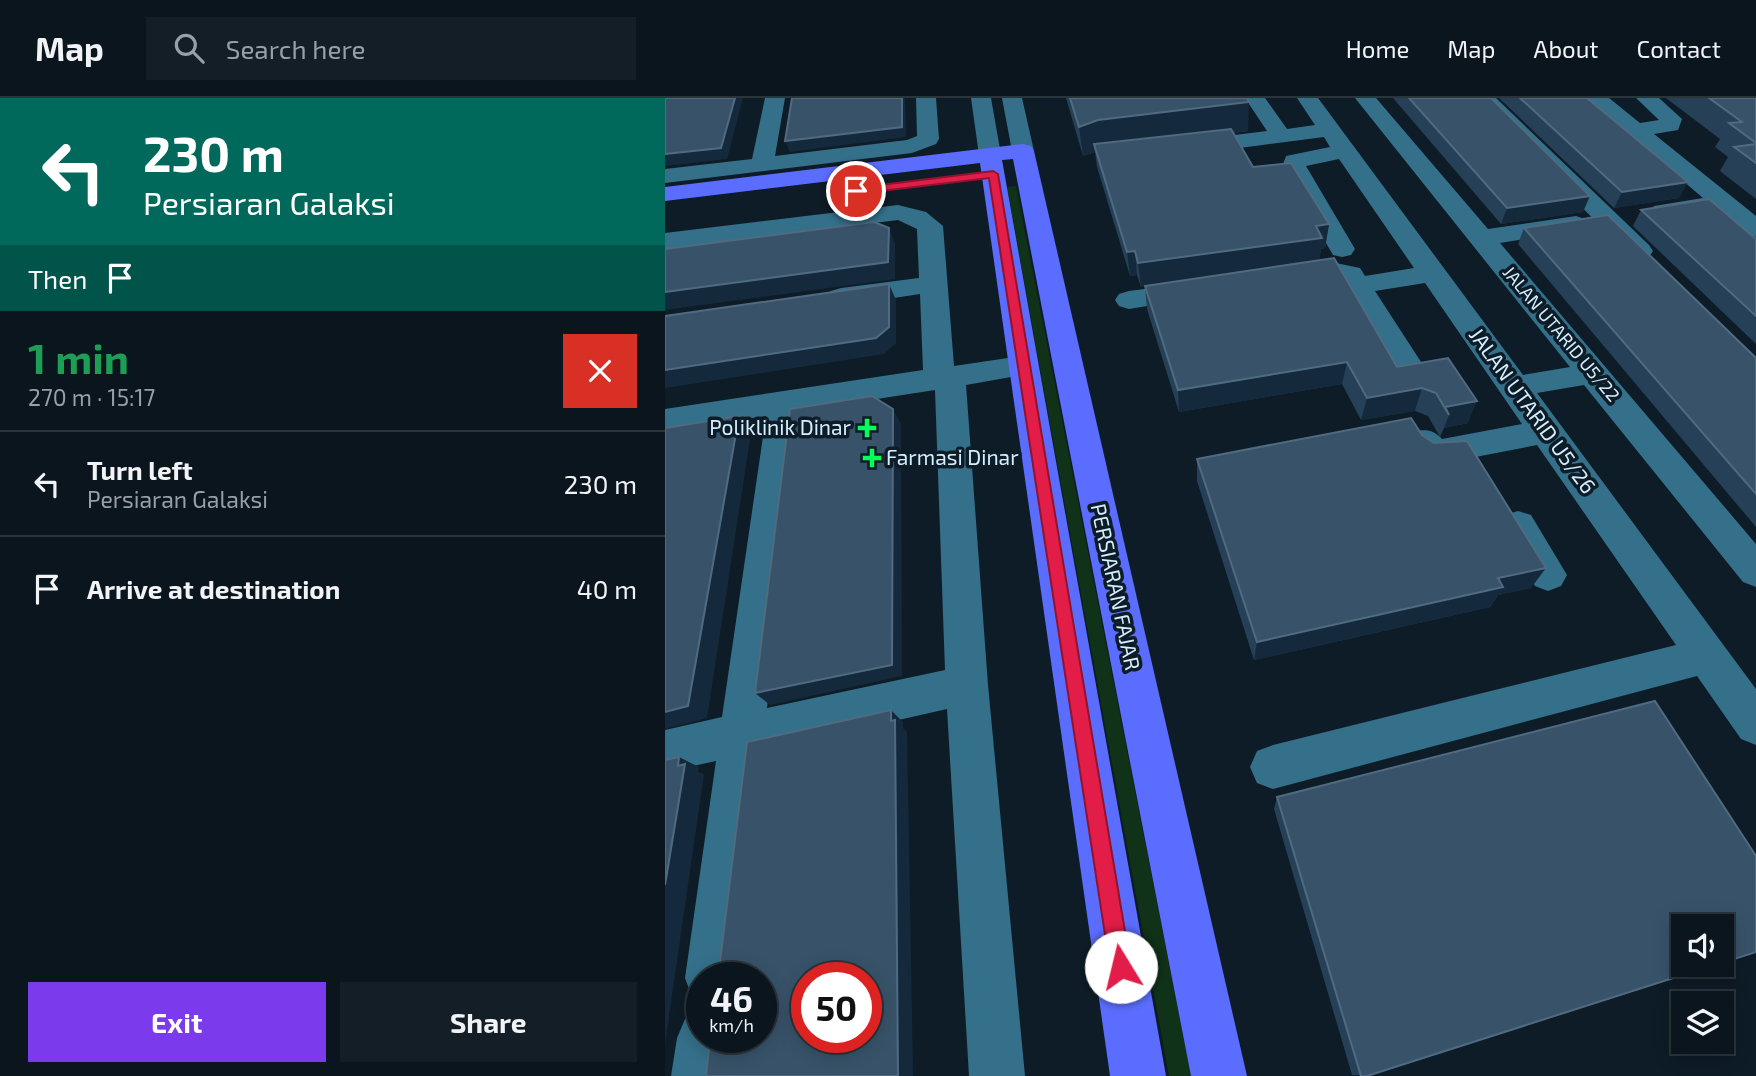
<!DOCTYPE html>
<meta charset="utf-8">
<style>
:root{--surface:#0a151d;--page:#131e26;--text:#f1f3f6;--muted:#999fa4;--line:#2a343b;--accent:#7c3aed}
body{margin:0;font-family:"Exo 2",sans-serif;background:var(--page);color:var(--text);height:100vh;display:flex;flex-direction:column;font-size:26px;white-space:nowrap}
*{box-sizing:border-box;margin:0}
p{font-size:23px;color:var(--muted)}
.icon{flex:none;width:38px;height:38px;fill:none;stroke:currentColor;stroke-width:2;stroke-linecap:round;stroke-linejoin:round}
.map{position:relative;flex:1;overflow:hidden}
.sheet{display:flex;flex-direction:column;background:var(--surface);width:665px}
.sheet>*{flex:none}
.banner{background:#00695c;color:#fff;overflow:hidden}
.buttons{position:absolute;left:1006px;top:816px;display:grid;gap:14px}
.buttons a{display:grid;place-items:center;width:63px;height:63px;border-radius:0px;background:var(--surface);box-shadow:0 4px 18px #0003,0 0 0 2px var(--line);font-size:35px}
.speed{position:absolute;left:21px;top:864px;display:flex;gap:14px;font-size:35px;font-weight:700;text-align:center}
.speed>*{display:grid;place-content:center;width:91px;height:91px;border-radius:50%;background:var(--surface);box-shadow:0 4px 18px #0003,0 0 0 2px var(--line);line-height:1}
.speed small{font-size:18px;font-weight:400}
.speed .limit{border:10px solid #d22;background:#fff;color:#111}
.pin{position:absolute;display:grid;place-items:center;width:60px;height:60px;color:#fff;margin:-30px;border:4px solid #fff;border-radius:50%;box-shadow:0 2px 7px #0007}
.me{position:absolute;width:77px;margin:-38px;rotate:351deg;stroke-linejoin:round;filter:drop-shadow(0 0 5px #0008)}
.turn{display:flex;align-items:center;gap:24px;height:147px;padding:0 28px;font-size:32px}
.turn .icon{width:91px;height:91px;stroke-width:2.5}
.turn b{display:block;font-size:49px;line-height:60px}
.then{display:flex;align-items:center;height:66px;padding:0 28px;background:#0003;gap:14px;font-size:26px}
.round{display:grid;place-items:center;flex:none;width:74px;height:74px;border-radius:0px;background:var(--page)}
.summary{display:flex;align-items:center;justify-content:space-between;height:119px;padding:0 28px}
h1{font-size:42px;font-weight:700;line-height:52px;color:#1e9e55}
.action{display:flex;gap:14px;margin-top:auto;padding:14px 28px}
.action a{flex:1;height:80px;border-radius:0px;background:var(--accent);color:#fff;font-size:28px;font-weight:700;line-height:80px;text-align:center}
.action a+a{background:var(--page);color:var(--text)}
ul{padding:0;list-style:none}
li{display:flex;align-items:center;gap:21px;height:105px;padding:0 28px;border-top:2px solid var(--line)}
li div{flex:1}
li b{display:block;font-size:26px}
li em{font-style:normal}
header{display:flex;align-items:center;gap:42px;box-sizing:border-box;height:98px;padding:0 35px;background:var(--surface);border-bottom:2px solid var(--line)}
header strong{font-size:33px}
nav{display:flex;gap:38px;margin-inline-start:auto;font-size:24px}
.search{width:490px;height:63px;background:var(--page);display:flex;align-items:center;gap:18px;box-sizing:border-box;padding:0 24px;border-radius:0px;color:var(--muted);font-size:26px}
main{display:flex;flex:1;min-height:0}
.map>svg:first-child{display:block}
.green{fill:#103218}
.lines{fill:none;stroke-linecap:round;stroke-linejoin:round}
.minor{fill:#35708a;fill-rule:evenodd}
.major{fill:#5b6dff;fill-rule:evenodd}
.wall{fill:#254057}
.shaded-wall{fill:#142a3c}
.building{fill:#385369;stroke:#506b80;stroke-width:2;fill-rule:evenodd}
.route{fill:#e11d48;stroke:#92132f;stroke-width:2}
.poi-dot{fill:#00ff5c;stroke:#0e1c27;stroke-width:2.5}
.labels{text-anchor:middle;stroke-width:7;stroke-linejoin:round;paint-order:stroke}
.far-street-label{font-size:18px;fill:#d4efff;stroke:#0e1c27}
.street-label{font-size:21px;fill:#d4efff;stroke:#0e1c27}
.poi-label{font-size:21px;fill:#d4efff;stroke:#0e1c27;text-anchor:end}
</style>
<header>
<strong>Map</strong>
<div class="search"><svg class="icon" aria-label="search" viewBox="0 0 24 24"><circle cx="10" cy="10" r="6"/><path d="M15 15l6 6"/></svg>Search here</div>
<nav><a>Home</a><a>Map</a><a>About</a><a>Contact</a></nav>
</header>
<main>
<section class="sheet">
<div class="banner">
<div class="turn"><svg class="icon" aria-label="left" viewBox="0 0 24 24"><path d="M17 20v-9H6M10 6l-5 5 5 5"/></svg><div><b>230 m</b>Persiaran Galaksi</div></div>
<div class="then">Then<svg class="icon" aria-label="arrive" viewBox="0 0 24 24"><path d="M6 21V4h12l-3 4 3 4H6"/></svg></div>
</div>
<div class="summary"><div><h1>1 min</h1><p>270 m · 15:17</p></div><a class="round" style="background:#d93025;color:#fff"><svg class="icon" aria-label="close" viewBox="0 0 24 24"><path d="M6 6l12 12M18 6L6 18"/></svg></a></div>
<ul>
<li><svg class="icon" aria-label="left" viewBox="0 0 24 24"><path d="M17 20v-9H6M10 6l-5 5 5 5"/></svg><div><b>Turn left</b><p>Persiaran Galaksi</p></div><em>230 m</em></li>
<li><svg class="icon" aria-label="arrive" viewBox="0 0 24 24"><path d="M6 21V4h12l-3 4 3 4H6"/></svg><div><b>Arrive at destination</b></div><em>40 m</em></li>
</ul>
<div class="action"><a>Exit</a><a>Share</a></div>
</section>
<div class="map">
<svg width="1091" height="978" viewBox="0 0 1091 978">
<rect width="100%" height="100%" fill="#0e1c27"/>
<path class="green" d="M351 88 526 978H504L342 89Z"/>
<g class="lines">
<g class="minor">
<path d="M100 0H120L110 58 242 42 252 38 251 0H271L274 41 271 46 247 55 0 85V71L87 61Z"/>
<path d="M306 0H326L336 57 333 62H317L314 57Z"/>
<path d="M337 0H357L369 53 366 58H350L347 53Z"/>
<path d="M580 0H600L622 31 650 27 632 0H653L858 277 905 269 690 0H711L823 131 911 118 920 121 924 126 920 131 835 145 1091 446V489L1078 484 919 287 872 295 1091 591V647L1076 641 1032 578 608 691 592 685 585 669 592 653 608 647 1011 547 872 347 769 367C755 363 750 356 742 343L747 334C760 331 768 331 777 341L857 326 760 185 710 193 758 267 754 274 743 277 732 274 675 182C655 178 636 189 616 184L612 178 616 172 666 164 695 170 700 178 749 170 674 61 641 68 690 151 686 157 677 159 668 157 617 69 621 58 665 49 659 39 521 57 513 55 510 50 513 45 521 43 602 33Z"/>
<path d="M809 0H831L984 147 988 153 984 159 975 161 966 159Z"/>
<path d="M921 0H944L975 25 994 22 971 0H994L1017 21 1013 32 989 36 1091 118V139L1082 136 1053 112 998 120 989 118 986 113 989 108 1038 100Z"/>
<path d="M233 107 261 114 278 128 289 268 357 258 368 261 372 268 368 275 301 287 323 587 360 978H304L282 611 97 653 72 880H37V902L27 899 20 880 51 663 0 674V632L57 619 101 318 0 333V311L258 272 255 196 176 208 166 205 162 199 166 193 176 190 254 180 252 131 233 122 0 151V135ZM270 292 280 572 102 610 134 313Z"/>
<path d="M532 184 542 186 546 192 542 198 464 211 454 208 450 202 454 196 464 193Z"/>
<path d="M853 413 866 417 902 477 896 488 883 493 870 488 835 427 840 417Z"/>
<path d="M37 914V940H66L62 978H6L12 940 20 921Z"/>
</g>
<path class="major" d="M358 46 366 48 369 53 582 978H526L348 61 337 62 501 978H445L315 65 0 103V89Z"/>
</g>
<g class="wall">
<path d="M401 0H582L583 33 568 35 588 69 664 126 660 150 656 151 654 162 732 269 783 260 803 325 779 330 775 339 763 318 750 313 696 322 677 286 514 314 482 211 480 188 476 189 472 177 465 178 432 69 430 54 418 58Z"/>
<path d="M728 0H826L918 114 836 126Z"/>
<path d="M834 0H922L1014 100 949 110Z"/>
<path d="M1001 0H1091V101L1055 73 1063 59 1050 49 1055 41Z"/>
<path d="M976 112 1091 141V246L968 128Z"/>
<path d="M859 130 1091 260V429L853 146Z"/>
<path d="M532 361 866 490 833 497 825 509 589 562 532 383Z"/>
<path d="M612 699 702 978 687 977 609 711Z"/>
</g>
<g class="shaded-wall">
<path d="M70 0H78L62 61 0 68V56Z"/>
<path d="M237 0H240L241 39 125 54 120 43Z"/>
<path d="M584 4 583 33 437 51 429 46 430 54 418 58 414 29 433 22Z"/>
<path d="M1023 84 1014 100 949 110 957 94Z"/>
<path d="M925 98 918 114 836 126 842 110Z"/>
<path d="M664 126 660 150 656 151 654 163 476 189 473 165Z"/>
<path d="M224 130 230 146V181L0 212V194Z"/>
<path d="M470 153 472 177 465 178 462 154Z"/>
<path d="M224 186 231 202V245L219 256 0 290V272Z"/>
<path d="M682 264 677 286 514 314 513 292Z"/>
<path d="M757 290 750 313 696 322 702 300Z"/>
<path d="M812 303 803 325 779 330 784 317 780 309Z"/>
<path d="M228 311 236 326 237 578 105 607 90 595Z"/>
<path d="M74 318 86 335 42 620 0 631V614Z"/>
<path d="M881 470 866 490 833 497 825 509 589 562 592 544 833 480Z"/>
<path d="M226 612 238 624V630L242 634 248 978H233Z"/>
<path d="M14 659 34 669 33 674 39 676 0 946V787Z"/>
</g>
<g class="building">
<path d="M0 0H70L56 50 0 56Z"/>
<path d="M127 0H237V29L120 43Z"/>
<path d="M405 0H582L584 4 433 22 414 29Z"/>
<path d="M744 0H826L925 98 842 110Z"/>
<path d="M855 0H922L1023 84 957 94Z"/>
<path d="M1044 0H1091V45L1064 25 1077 24Z"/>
<path d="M566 31 588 69 626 65 664 126 651 128 657 140 473 165 470 153 462 154 429 46Z"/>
<path d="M1091 46V65L1069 49Z"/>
<path d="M1044 101 1091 141V218L976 112Z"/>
<path d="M943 117 1091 260V396L859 130Z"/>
<path d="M209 124 224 130 223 164 0 194V151Z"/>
<path d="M669 160 732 269 783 260 812 303 780 309 784 317 771 295 757 290 702 300 682 264 513 292 480 188Z"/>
<path d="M224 186V229L211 240 0 272V218Z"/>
<path d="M207 298 228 311 227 567 90 595 125 311Z"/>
<path d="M74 318 23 608 0 614V330Z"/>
<path d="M746 320 757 337 769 345 802 343 881 470 833 480 838 489 592 544 532 361Z"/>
<path d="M990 603 1091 758V854L1057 865V828H1018V866H1052L702 978H696L612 699Z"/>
<path d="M226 612V623L230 622 233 978H41L45 940H96V880H53L82 644ZM142 880H201V940H142Z"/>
<path d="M14 659 13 668 20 666 0 787V662Z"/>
</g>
<path class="route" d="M328 73 333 76 466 869 463 877 456 880 448 877 445 869 324 80 191 96 186 93 191 90Z"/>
<g class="poi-dot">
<path d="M198.5 319.5h7v7h7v7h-7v7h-7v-7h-7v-7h7z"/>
<path d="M203.5 349.5h7v7h7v7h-7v7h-7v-7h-7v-7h7z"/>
</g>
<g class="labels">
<g class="far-street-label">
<text transform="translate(896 236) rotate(50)" y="6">JALAN UTARID U5/22</text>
</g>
<g class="street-label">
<text transform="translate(867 313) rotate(54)" y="7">JALAN UTARID U5/26</text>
<text transform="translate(450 489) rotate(78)" y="7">PERSIARAN FAJAR</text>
</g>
<g class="poi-label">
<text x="186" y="337">Poliklinik Dinar</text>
<text x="221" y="367" text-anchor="start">Farmasi Dinar</text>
</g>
</g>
</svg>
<div class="buttons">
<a><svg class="icon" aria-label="sound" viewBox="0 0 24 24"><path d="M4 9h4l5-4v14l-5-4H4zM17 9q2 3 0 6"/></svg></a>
<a><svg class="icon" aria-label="layers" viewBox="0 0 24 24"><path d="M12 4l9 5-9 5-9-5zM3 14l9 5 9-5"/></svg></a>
</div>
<div class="speed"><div>46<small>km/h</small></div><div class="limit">50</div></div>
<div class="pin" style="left:191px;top:93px;background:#d93025"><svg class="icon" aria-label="arrive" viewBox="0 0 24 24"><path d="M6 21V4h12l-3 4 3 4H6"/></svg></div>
<svg class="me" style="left:456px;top:869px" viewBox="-20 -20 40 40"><circle r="19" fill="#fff"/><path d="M0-13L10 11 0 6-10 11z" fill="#e11d48"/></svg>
</div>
</main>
